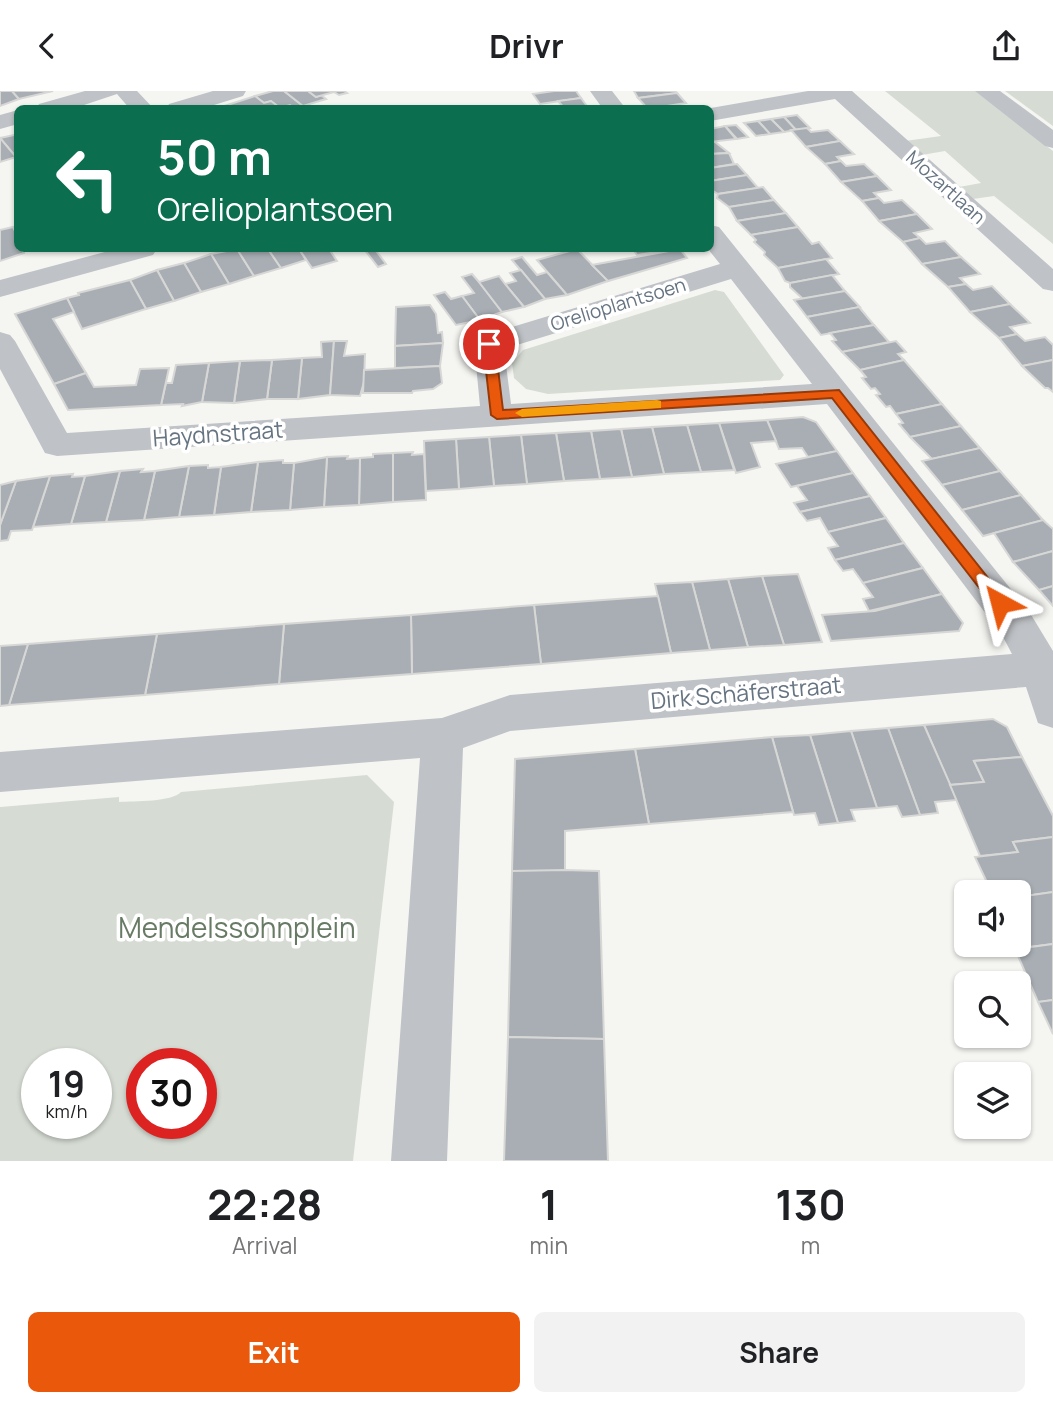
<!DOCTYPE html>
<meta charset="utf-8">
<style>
:root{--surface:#fff;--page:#f2f2f2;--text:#202124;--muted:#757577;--accent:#ea580c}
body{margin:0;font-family:Manrope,sans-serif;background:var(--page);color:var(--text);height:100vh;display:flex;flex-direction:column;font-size:26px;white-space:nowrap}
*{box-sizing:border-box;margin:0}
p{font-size:23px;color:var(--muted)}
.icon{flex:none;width:38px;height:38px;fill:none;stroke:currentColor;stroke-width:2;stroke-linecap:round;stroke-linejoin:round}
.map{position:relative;height:1070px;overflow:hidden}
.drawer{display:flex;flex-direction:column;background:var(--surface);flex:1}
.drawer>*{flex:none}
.top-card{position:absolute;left:14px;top:14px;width:700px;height:147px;border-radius:10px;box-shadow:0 2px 5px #0004;background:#0b6e4f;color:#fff;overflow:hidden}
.fabs{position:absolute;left:954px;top:789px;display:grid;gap:14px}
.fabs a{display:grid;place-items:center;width:77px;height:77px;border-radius:10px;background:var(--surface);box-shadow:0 2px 5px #0004;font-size:35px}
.speed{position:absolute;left:21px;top:957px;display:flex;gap:14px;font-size:35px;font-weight:700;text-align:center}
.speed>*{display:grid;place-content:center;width:91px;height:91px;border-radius:50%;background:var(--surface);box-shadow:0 2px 5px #0004;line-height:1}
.speed small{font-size:18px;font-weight:400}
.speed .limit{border:10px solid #d22;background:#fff;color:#111}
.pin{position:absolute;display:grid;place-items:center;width:60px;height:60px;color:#fff;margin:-30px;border:4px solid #fff;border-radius:50%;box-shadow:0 2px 7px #0007}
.me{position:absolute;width:77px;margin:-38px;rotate:322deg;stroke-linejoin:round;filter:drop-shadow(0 0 5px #0008)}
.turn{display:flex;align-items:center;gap:24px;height:147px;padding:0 28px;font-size:32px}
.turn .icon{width:91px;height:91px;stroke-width:2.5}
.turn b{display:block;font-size:49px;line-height:60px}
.eta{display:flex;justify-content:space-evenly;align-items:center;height:119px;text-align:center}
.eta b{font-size:42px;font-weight:700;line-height:49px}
.action{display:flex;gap:14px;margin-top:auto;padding:14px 28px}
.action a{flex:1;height:80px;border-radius:10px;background:var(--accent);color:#fff;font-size:28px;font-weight:700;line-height:80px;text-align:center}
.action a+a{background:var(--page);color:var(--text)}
header{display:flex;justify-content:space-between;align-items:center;height:91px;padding:0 28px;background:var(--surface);font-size:32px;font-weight:700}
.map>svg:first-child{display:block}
.green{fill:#d6dcd4;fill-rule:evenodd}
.building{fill:#a8aeb4;stroke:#d7d7d5;stroke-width:2}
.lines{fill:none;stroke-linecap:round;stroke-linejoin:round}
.street{fill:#bfc2c6;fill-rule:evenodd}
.route{fill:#ea580c;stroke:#983908;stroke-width:2}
.slow{fill:#f59e0b}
.labels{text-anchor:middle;stroke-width:7;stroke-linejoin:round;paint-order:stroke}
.far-street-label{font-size:19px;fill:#667482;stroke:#fff}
.street-label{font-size:23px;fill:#667482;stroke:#fff}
.near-park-label{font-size:28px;fill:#677a64;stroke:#fff}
</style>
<header><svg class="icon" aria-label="back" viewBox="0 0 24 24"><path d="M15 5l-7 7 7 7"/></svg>Drivr<svg class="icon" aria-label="share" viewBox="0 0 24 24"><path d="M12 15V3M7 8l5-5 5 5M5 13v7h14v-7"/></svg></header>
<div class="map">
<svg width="1053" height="1070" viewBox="0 0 1053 1070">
<rect width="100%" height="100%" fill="#f5f6f2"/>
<g class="green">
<path d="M885 0H976L1053 60V153L994 105 973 108 959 96 981 92 945 60 922 64 905 50 941 45Z"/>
<path d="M1005 0H1053V35Z"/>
<path d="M715 199 724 201 784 284 780 289 548 303 526 298 514 287 512 272 523 259Z"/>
<path d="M367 684 394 711 353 1070H0V716L119 706V711C134 710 172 711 181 701ZM96 973V1032H37V973ZM201 973V1032H142V973Z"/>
</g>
<g class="building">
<path d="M0 0H12L19 8 0 15Z"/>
<path d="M12 0H53L19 8Z"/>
<path d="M273 0H284L303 15 295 18 290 14 280 17 271 10 264 12 255 5Z"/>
<path d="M284 0H308L316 6 321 4 326 8 303 15Z"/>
<path d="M308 0H344L347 2 339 4 334 1 316 6Z"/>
<path d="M554 0H576L581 7 540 13 533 3Z"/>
<path d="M634 0H675L677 2 638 7Z"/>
<path d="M677 2 686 12 648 18 638 7Z"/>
<path d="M255 5 264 12 271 10 280 17 215 18Z"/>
<path d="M581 7 589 18H565L558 10Z"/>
<path d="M797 24 810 37 796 39 784 26Z"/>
<path d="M784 26 796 39 784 41 771 28Z"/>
<path d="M771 28 784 41 770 43 758 30Z"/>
<path d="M758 30 770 43 756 45 744 32Z"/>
<path d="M736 34 748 46 737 48 725 35Z"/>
<path d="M725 35 736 48 710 51V38Z"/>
<path d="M807 37 811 41 828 39 840 50 806 56 791 39Z"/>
<path d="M14 44H18L16 66 0 47Z"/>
<path d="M0 48V47L16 66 0 71Z"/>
<path d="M840 50 854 63 837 66 841 70 825 73 806 56Z"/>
<path d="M710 51H715L729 62 710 63Z"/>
<path d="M729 62 734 73 710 77V63Z"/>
<path d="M841 70 846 75 864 73 877 85 841 91 825 73Z"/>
<path d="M737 73 747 84 710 90V77Z"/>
<path d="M747 84 758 97 718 103 710 98V90Z"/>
<path d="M877 85 891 99 874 102 879 107 862 110 841 91Z"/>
<path d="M763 96 774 109 729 116 717 107 718 103Z"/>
<path d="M879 107 884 112 902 109 917 123 879 130 862 110Z"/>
<path d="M774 109 786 122 737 130 729 116Z"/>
<path d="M786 122 798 136 751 144 737 130Z"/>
<path d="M917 123 932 138 914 142 920 147 903 151 879 130Z"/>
<path d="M13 136 18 146V158H22L24 162 0 170V139Z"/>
<path d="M798 136 812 153 819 151 832 167 778 177 764 164 765 161 754 151 756 149 751 144Z"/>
<path d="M920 147 926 153 945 150 961 166 922 173 903 151Z"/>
<path d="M237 158 254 185 229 193 211 163Z"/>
<path d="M237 158H268L281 177 254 185Z"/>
<path d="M268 158H299L306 169 281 177Z"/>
<path d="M299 158H329L337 170 312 177Z"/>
<path d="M364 158H377L379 160 377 161 386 173 378 176Z"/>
<path d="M577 158 608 190 567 204 537 169Z"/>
<path d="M633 158H677L637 164Z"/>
<path d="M680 158 687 167 608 190 592 174Z"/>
<path d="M211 163 229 193 201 201 184 172Z"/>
<path d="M522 166 537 184 547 181 567 204 545 208 512 169Z"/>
<path d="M961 166 980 183 960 187 966 193 948 196 922 173Z"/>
<path d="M826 168 839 183 790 192 785 190 778 177Z"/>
<path d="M184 172 201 201 174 210 157 179Z"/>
<path d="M157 179 174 210 146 218 130 189Z"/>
<path d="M521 179 545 208 524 216 505 193 516 190 510 182Z"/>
<path d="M472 183 479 191 502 221 480 229 462 205 474 202 462 186Z"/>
<path d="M832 184 845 200 803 208 790 196V192Z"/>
<path d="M499 185 505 193 524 216 502 221 479 191Z"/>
<path d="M130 189 146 218 82 238 67 207 79 204 78 202Z"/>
<path d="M966 193 973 199 992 195 1010 213 970 221 948 196Z"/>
<path d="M845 200 860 216 807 226 794 209Z"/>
<path d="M445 201 451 208 462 205 480 229 456 234 434 204Z"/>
<path d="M67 207 74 221 53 228 86 282 54 293 15 223Z"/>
<path d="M1010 213 1030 232 1010 236 1017 243 999 247 970 221Z"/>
<path d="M430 214 436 223 438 242 442 241 443 252 395 255 396 216Z"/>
<path d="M859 216 874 234 821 244 807 226Z"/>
<path d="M874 234 889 251 842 261 832 250 836 249 830 242Z"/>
<path d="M1017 243 1025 250 1045 246 1053 254V269L1022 275 999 247Z"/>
<path d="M334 250 330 304 298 308 302 267 322 266 321 251Z"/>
<path d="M334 250H347L344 265 365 263 364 291 360 305 330 304Z"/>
<path d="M896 250 906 261 898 263 904 269 860 279 842 261Z"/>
<path d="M443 252 440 275 395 277V255Z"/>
<path d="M302 267 298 308H267L272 269Z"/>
<path d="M272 269 267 308 234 312 240 270Z"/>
<path d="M904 269 942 313 896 323 890 315 886 316 876 304 880 303 875 297 871 298 862 287 866 286 860 279Z"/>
<path d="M1053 269V301L1048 297H1045L1022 275Z"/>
<path d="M240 270 234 312 202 311 209 272Z"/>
<path d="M209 272 202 311 182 315 183 313 161 314 166 292H172L176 274Z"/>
<path d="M440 275 442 292 433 298 413 300 412 302H363L364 279Z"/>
<path d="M169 277 161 314 68 319 54 293 86 282 94 296 136 294 140 278Z"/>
<path d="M942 313 961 335 910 346 899 333 903 332 896 323Z"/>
<path d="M803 326 816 331 837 360 808 366 802 357 779 358 767 329Z"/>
<path d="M767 329 776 350 751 352 760 376 736 382 719 332Z"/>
<path d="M719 332 734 379 701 381 687 334Z"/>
<path d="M687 334 701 381 664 383 652 336Z"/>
<path d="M961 335 980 357 932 368 910 346Z"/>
<path d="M652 336 664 383 632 386 621 338Z"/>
<path d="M621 338 632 386 600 388 591 340Z"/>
<path d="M591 340 600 388 564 390 556 342Z"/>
<path d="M556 342 564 390 527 393 521 344Z"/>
<path d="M521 344 527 393 494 395 489 346Z"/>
<path d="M489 346 494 395 459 398 456 348Z"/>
<path d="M456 348 459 398 426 400 424 350Z"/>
<path d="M980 357 1000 380 942 394 922 370Z"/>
<path d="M837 360 853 382 791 396 776 373Z"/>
<path d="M413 361 412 364 424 363 426 409 393 411V362Z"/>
<path d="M393 362V411L359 414 360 367 373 366V363Z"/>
<path d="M348 365 347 368 360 367 359 414 324 416 327 366Z"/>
<path d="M327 366 324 416 290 419 294 372Z"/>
<path d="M283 369V372H294L290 419 251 421 258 371Z"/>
<path d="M258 371 251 421 214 424 221 376Z"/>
<path d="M208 374V377L221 376 214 424 179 426 189 375Z"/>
<path d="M189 375 179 426 144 429 155 380Z"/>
<path d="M143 378 141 381 155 380 144 429 106 431 120 380Z"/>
<path d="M120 380 106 431 71 433 85 385Z"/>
<path d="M1000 380 1021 404 962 419 942 394Z"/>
<path d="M853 382 870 405 800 421 794 412 807 409 797 395Z"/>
<path d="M73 383 72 386 85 385 71 433 33 436 50 385Z"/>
<path d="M50 385 32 439 11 440 8 449 0 450V434L16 390Z"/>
<path d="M16 390 0 434V394Z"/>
<path d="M1021 404 1043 429 983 445 962 419Z"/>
<path d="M870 405 886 427 828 441 820 427 807 430 800 421Z"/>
<path d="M886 427 904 452 835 469 828 457 838 455 828 441Z"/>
<path d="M1043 429 1053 438V460L1013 471 994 442Z"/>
<path d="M904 452 923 477 863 492 853 478 843 480 835 469Z"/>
<path d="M1053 460V495L1039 499 1013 471Z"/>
<path d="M923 477 942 503 869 520 863 508 873 506 863 492Z"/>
<path d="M798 483 822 551 784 554 762 485Z"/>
<path d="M762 485 784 554 748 556 728 488Z"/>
<path d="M728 488 748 556 710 559 692 491Z"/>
<path d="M692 491 710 559 671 562 655 493Z"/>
<path d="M1053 495V515L1039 499Z"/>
<path d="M942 503 963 532 959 540 831 550 822 524 875 520Z"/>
<path d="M658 505 671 562 541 573 534 514Z"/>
<path d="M534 514 541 573 412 583 411 524Z"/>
<path d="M411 524 412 583 279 593 284 533Z"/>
<path d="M284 533 279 593 145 604 157 543Z"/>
<path d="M157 543 145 604 9 614 28 553Z"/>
<path d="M28 553 9 614 0 615V555Z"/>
<path d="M993 628 1007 636 1022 666 974 670 984 691 950 694 924 634Z"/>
<path d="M924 634 957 709 935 711 938 722 920 724 888 637Z"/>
<path d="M888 637 920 724 902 726 897 715 877 717 851 640Z"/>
<path d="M851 640 877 717 851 719 855 730 838 732 810 644Z"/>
<path d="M810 644 838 732 819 734 815 722 794 724 772 646Z"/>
<path d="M772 646 793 721 649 733 635 658Z"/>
<path d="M635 658 649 733 565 740V781L512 780 515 668Z"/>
<path d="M1022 666 1053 725V746L1013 751 1018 761 980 765 950 694 984 691 974 670Z"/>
<path d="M1053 746V801L1018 806V802H992L975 766 1018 761 1013 751Z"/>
<path d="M564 779 599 780 604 948 508 946 512 780Z"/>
<path d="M1053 801V853L1015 858 1013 854H1018V806Z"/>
<path d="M1053 853V909L1038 911 1015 858Z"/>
<path d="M1053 909V943L1038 911Z"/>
<path d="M508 946 604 948 608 1070H504Z"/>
</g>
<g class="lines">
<g class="street">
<path d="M85 0H137L154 18H130L117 3 72 18H36L39 13Z"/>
<path d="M213 0H246L243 5 201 18H166L169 13Z"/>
<path d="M590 0H612L626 18H603Z"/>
<path d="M808 0H852L1053 178V200L1043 198 835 8 710 30V18H705Z"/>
<path d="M975 0H1000L1053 39V57L1045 55Z"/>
<path d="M18 19V33L0 38V24Z"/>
<path d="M710 134 719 136 1030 522 1053 560V637L1038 632 1026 596 510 640 463 657 447 1070H391L420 667 0 701V661L442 627 510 604 1012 563 1002 544 827 313 57 365 45 362 0 278V241L10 244 15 250 67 342 480 315 474 253 479 246 720 173 708 158ZM731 188 812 293 511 313 504 258Z"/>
<path d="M116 158H157L153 164 0 206V189Z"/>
</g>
</g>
<path class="route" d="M489 249 495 253 503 319 839 299 1008 512 1000 518 994 516 832 307 497 328 491 324 483 253Z"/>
<path class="slow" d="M657 309 661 310V317L522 326 515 322 522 318Z"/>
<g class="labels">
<g class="far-street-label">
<text transform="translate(946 96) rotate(42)" y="7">Mozartlaan</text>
<text transform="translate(618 213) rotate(-17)" y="7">Orelioplantsoen</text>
</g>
<g class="street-label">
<text transform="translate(218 343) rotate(-4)" y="8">Haydnstraat</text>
<text transform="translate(746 602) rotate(-5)" y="8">Dirk Schäferstraat</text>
</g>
<g class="near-park-label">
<text x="237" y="847">Mendelssohnplein</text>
</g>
</g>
</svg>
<div class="fabs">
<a><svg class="icon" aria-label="sound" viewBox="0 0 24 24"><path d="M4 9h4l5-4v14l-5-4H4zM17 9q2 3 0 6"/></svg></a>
<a><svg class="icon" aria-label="search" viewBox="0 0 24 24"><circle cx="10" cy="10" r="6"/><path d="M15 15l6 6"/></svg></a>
<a><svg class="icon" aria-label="layers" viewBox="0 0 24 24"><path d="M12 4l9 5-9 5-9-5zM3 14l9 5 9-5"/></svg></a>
</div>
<div class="speed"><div>19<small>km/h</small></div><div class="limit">30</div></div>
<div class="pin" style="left:489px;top:253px;background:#d93025"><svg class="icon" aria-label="arrive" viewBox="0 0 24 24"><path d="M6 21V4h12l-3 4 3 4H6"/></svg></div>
<svg class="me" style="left:1000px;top:512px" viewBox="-20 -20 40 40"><path d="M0-17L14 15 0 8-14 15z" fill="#ea580c" stroke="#fff" stroke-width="4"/></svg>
<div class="top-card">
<div class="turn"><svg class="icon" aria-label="left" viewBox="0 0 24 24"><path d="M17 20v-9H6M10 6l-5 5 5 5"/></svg><div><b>50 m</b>Orelioplantsoen</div></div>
</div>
</div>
<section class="drawer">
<div class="eta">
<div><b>22:28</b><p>Arrival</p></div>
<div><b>1</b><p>min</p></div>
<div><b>130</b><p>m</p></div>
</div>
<div class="action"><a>Exit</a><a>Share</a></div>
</section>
